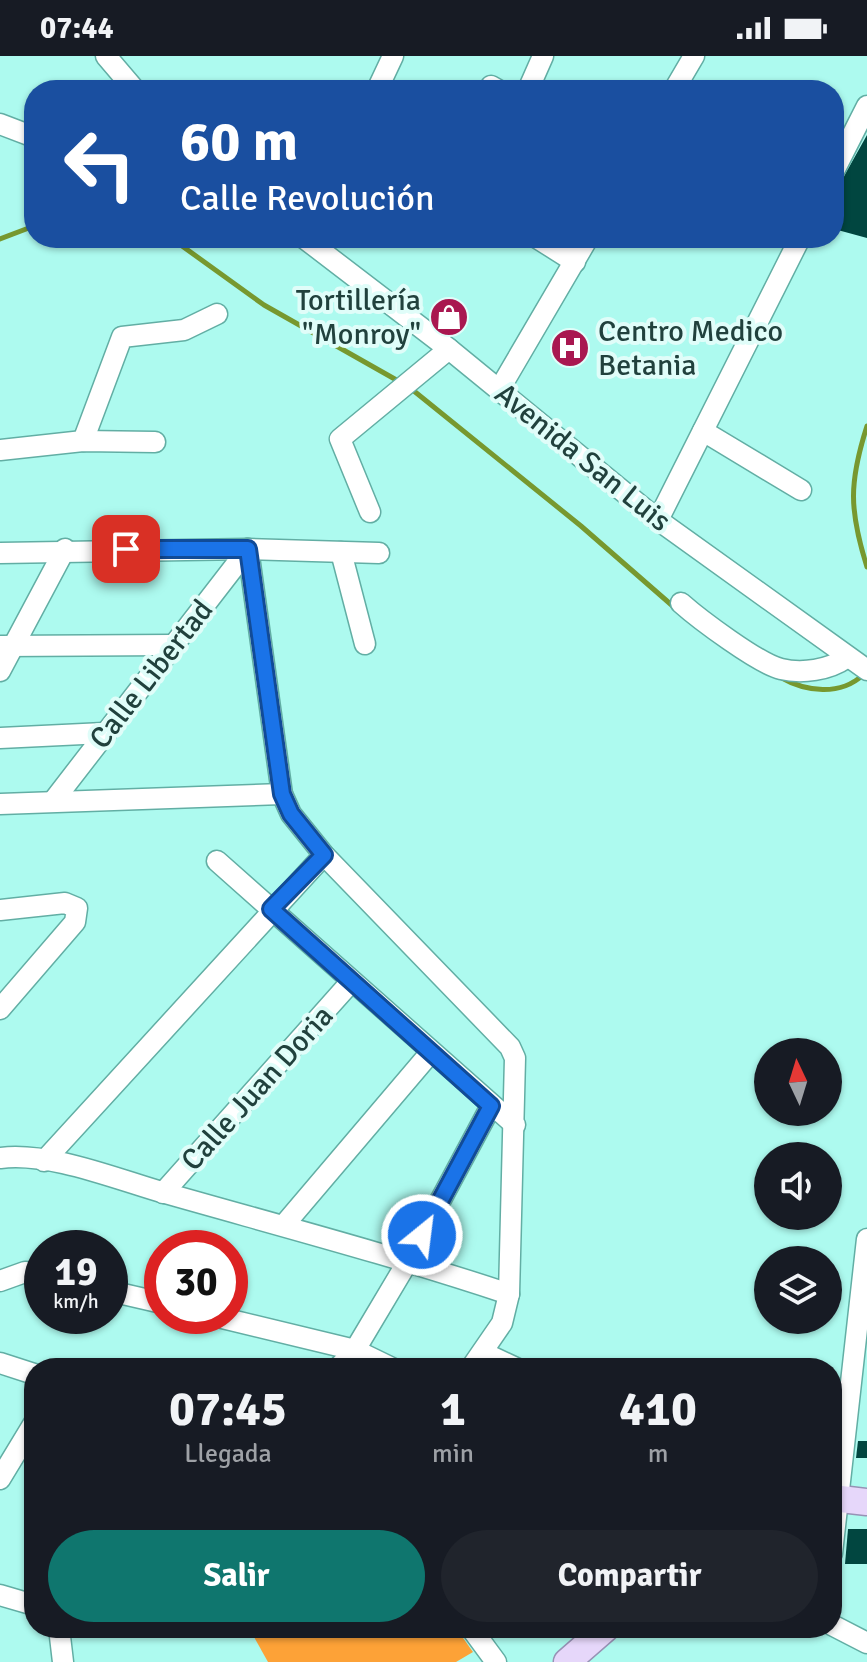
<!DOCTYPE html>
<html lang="es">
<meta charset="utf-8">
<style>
:root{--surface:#171b24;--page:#20242c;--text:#f1f3f6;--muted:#9ea1a6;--accent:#0f766e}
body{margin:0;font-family:Signika,sans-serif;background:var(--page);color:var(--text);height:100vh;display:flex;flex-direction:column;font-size:30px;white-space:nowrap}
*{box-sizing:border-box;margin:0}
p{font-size:26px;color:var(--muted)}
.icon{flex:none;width:44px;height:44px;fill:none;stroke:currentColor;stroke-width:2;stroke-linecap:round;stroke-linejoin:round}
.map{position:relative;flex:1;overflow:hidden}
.sheet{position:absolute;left:24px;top:1302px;width:818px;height:280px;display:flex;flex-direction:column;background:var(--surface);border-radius:32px;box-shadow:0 2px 6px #0004}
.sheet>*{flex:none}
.top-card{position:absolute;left:24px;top:24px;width:820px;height:168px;border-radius:32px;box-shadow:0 2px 6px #0004;background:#1a4fa0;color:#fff;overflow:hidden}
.needle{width:52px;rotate:356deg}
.tools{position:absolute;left:754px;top:982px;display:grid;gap:16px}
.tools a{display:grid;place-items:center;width:88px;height:88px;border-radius:50%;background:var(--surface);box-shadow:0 2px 6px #0004;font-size:40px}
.speed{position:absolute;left:24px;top:1174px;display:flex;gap:16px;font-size:40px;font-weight:700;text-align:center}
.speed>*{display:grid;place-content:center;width:104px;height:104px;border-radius:50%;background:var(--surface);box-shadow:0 2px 6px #0004;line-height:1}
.speed small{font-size:20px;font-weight:400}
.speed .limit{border:12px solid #d22;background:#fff;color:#111}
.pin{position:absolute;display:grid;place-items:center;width:68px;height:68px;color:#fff;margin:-34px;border-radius:16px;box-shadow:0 4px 12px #0006}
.me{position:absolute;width:88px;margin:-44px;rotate:29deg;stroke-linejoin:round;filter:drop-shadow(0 0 6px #0008)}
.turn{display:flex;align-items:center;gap:28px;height:168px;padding:0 24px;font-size:36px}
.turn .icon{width:104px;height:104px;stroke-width:2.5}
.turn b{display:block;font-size:56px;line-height:68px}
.eta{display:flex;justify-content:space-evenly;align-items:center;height:136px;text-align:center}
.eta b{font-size:48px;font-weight:700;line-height:56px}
.action{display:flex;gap:16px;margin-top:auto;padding:16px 24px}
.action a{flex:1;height:92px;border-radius:48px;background:var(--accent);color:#fff;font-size:32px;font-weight:700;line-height:92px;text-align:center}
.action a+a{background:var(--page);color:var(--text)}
.status{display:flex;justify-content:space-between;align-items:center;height:56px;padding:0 40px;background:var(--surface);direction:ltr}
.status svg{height:22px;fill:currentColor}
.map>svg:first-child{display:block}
.green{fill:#fda237}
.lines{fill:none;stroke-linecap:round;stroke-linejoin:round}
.stream{stroke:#77982f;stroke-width:5}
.building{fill:#014640}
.minor-casing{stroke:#62aea4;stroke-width:23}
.major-casing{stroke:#9792b5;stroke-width:29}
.minor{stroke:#fff;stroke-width:20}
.major{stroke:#e6d7fa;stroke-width:26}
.route-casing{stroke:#114b97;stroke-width:20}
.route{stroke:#1a73e8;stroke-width:14}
.labels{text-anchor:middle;stroke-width:8;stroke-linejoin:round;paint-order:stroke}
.poi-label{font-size:30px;fill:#21413d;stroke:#e0fdf9;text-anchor:end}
.street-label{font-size:30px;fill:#21413d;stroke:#e0fdf9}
</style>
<div class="status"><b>07:44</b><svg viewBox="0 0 49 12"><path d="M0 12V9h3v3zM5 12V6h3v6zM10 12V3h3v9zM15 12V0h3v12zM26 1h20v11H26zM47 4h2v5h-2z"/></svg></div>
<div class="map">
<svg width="867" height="1606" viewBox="0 0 867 1606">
<rect width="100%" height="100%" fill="#adfaef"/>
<path class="green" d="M249 1572H456L473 1596 456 1606H268Z"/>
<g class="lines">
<g class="stream">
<path d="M171 182 264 249 400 326"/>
<path d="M0 183 34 170"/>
<path d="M409 331 581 470 675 552"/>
<path d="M867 370C849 426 849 454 867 511"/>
<path d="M780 621C806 636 840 640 863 619"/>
</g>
</g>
<g class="building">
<path d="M867 79V182L834 173 838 150 834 148V138Z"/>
<path d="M858 1385H867V1402H856Z"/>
<path d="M848 1473H867V1508H845Z"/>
</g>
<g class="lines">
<defs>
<g id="minor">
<path d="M106 0 135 34"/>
<path d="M491 30 498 34"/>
<path d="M377 34 393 0"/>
<path d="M528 34 543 0"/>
<path d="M674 34 694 0"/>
<path d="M0 68 34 81"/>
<path d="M834 115 867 50"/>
<path d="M304 182 449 293 658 464 867 614"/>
<path d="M537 182 575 206"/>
<path d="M499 334 588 182"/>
<path d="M703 375 801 434"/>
<path d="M83 385 122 281 184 274 217 258"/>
<path d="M0 394 83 385 155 386"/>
<path d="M370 456 340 383 449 293"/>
<path d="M658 464 800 182"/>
<path d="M248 493 282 738 291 758 324 799 510 991 515 1002 509 1238 502 1267 471 1312"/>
<path d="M341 496 365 588"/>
<path d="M0 497 248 493 379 497"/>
<path d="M681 547C699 563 759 608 781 613 802 618 829 614 846 602"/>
<path d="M0 590 173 589"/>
<path d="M0 615 65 493"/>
<path d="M0 682 104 677"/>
<path d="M54 744 248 493"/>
<path d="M0 748 282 738"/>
<path d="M217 805 515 1069"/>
<path d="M0 854 65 847 77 852 75 866 0 953"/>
<path d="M0 1102C48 1095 119 1124 165 1137 281 1170 395 1200 509 1238"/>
<path d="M44 1105 324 799"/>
<path d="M163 1137 350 927"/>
<path d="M284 1169 431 996"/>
<path d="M0 1225 25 1216 42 1218"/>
<path d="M110 1235 162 1247"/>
<path d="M214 1260 355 1294 392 1312"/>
<path d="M484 1297 516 1312"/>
<path d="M0 1307 34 1318"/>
<path d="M338 1312 355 1294 408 1205 491 1050"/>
<path d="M0 1423 34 1367"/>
<path d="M832 1497 867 1183"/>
<path d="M0 1539 34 1549"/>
<path d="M832 1569 867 1587"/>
<path d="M59 1572 63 1606"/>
<path d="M471 1572 496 1606"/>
</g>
<g id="major">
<path d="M832 1442 867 1446"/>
<path d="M567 1606 606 1572"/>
</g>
</defs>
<use href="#minor" class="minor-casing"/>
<use href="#major" class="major-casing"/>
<use href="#minor" class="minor"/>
<use href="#major" class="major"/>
</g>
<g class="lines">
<defs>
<path id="route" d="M126 493H248L282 738 291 758 324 799 271 853 491 1050 422 1179"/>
</defs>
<use href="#route" class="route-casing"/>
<use href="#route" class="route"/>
</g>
<defs>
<symbol id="shop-disc" viewBox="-11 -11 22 22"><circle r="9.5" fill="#a91750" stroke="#e0fdf9"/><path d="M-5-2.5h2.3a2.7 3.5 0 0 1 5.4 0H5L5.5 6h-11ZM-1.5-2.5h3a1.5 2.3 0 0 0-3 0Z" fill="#fff"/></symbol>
<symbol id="hospital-disc" viewBox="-11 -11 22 22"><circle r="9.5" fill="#a91750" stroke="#e0fdf9"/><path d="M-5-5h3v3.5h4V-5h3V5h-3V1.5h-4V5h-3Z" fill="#fff"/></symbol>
</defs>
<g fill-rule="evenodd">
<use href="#shop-disc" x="427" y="239" width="44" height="44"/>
<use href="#hospital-disc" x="548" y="270" width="44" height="44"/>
</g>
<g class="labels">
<g class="poi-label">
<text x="421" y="254">Tortillería<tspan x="421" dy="34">"Monroy"</tspan></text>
<text x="598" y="285" text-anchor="start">Centro Medico<tspan x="598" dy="34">Betania</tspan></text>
</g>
<g class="street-label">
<text transform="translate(583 401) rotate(39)" y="10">Avenida San Luis</text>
<text transform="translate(151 618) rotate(-52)" y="10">Calle Libertad</text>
<text transform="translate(257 1032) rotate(-48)" y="10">Calle Juan Doria</text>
</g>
</g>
</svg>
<div class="tools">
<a><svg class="needle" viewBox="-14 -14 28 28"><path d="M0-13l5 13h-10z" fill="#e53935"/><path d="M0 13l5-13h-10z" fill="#9ea1a6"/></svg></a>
<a><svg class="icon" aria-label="sound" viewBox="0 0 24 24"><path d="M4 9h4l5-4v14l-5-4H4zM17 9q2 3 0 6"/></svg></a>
<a><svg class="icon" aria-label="layers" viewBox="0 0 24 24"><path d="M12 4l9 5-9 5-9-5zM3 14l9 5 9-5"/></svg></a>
</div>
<div class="speed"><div>19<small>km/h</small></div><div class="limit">30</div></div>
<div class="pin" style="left:126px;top:493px;background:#d93025"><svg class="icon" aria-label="arrive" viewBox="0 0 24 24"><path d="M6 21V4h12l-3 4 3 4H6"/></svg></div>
<svg class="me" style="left:422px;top:1179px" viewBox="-20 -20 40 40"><circle r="17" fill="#1a73e8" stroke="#fff" stroke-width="3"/><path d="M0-11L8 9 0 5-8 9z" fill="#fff"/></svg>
<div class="top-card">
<div class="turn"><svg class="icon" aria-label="left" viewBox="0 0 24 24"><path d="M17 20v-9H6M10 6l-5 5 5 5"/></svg><div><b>60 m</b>Calle Revolución</div></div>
</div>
<section class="sheet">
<div class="eta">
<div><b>07:45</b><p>Llegada</p></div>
<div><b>1</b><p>min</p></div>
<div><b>410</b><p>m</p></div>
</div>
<div class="action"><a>Salir</a><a>Compartir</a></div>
</section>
</div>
